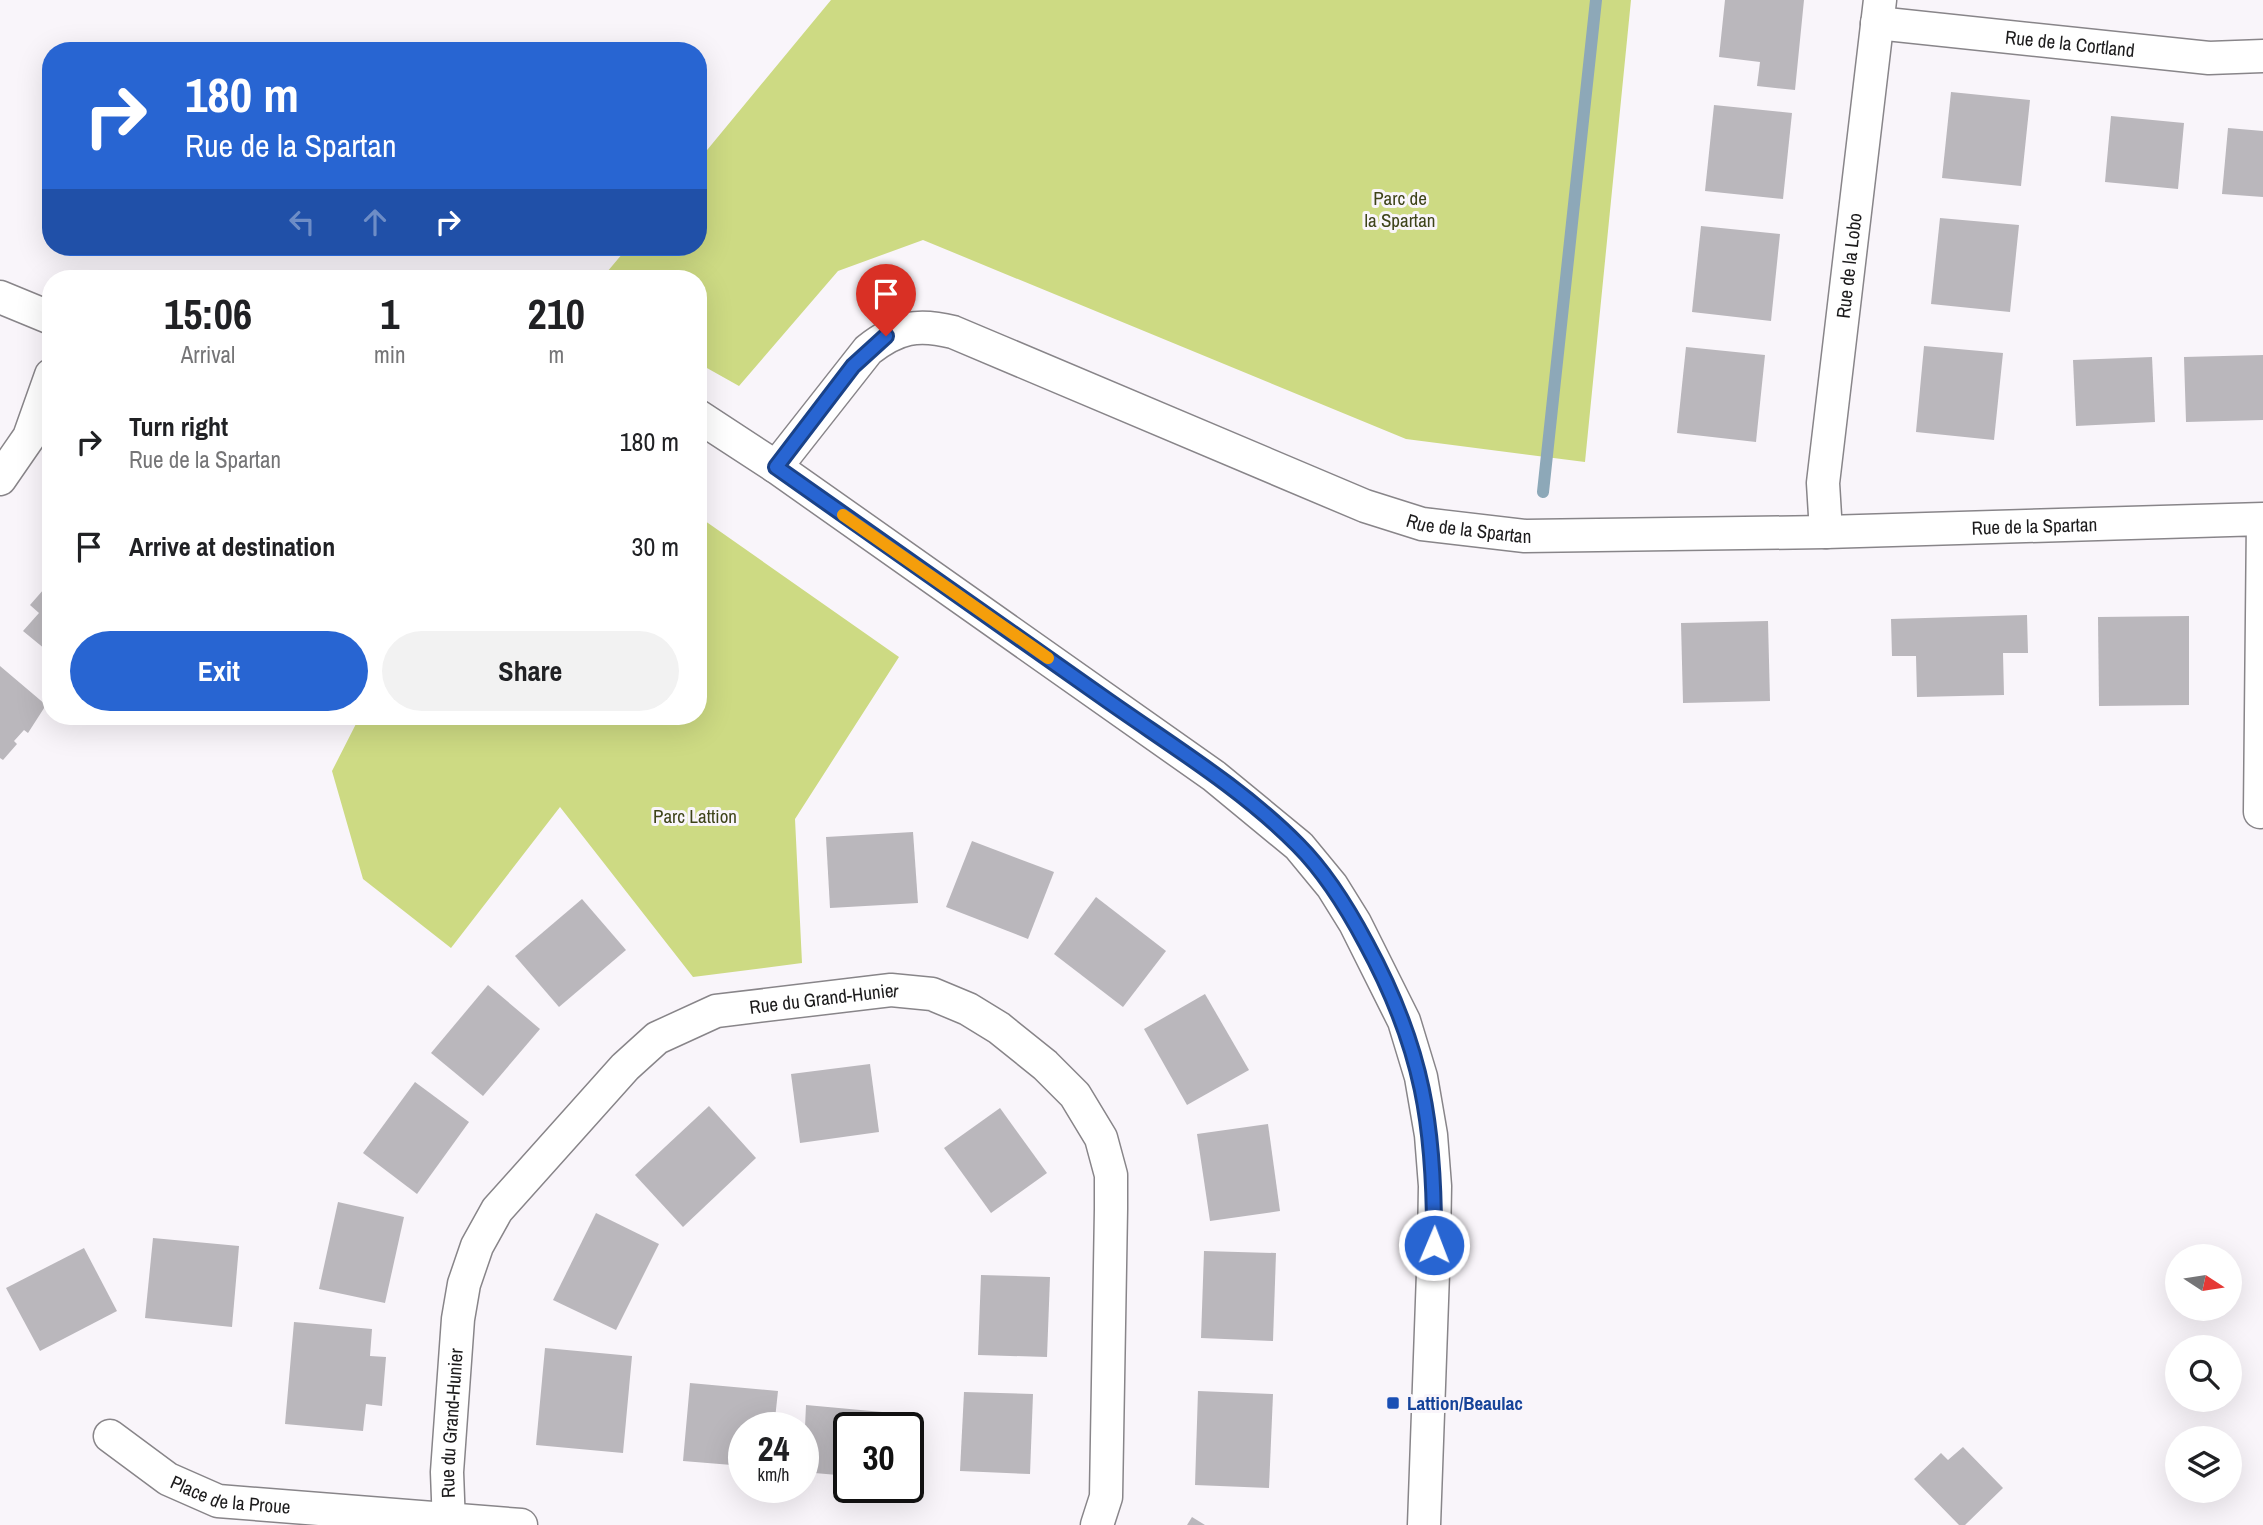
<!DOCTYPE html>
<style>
:root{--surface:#fff;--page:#f2f2f2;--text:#202124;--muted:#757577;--accent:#2865d2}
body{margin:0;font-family:"Archivo Narrow",sans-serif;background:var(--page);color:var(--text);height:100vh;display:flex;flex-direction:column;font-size:26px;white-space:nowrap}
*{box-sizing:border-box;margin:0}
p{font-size:23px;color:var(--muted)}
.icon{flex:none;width:38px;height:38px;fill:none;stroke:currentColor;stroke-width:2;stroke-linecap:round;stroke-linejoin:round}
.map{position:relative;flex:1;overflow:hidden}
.drawer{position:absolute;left:42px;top:270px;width:665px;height:455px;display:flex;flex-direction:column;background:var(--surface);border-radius:28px;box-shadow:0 7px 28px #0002}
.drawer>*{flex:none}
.banner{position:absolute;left:42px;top:42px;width:665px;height:214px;border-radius:28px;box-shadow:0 7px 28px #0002;background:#2865d2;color:#fff;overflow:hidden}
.needle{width:46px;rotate:102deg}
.tools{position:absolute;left:2165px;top:1244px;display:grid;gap:14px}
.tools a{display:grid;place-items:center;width:77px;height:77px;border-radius:50%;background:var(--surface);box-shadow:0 7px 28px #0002;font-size:35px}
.speed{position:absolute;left:728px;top:1412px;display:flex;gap:14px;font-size:35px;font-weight:700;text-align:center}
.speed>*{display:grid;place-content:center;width:91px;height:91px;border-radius:50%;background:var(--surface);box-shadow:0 7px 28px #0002;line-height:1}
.speed small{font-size:18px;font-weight:400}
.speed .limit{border:4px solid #111;border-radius:10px;background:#fff;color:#111}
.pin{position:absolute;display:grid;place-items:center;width:60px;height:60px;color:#fff;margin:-72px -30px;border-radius:50% 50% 50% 0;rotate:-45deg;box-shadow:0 0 7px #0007}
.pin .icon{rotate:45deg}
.me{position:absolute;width:77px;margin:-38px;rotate:1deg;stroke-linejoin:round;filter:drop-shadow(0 0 5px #0008)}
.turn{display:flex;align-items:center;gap:24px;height:147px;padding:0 28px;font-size:32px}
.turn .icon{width:91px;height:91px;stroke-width:2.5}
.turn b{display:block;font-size:49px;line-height:60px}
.lanes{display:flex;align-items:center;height:66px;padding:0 28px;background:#0003;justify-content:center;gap:35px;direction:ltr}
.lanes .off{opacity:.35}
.eta{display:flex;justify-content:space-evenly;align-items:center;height:119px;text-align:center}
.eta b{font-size:42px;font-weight:700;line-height:49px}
.action{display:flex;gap:14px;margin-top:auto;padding:14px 28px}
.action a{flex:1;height:80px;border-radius:42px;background:var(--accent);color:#fff;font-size:28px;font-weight:700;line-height:80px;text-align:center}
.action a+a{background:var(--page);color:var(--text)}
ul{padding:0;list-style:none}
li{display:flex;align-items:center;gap:21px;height:105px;padding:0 28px}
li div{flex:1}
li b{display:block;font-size:26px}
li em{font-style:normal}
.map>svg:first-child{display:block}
.green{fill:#cdda83}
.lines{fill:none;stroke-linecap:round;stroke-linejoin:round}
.stream{stroke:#8da8b8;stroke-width:12}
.building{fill:#bab7bc}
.street-casing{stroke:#888589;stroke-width:35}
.street{stroke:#fff;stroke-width:32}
.route-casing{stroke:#1a4288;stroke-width:18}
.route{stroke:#2865d2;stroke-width:12}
.slow{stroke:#f59e0b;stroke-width:12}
.transit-dot{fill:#1a4fb4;stroke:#f9f5fa;stroke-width:2.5}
.labels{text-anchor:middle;stroke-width:6;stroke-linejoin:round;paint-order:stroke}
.street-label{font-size:19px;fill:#1c1b1c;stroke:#f9f5fa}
.park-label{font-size:19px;fill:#3e4419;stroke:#f9f5fa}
.transit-label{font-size:19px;font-weight:bold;fill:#164399;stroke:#f9f5fa;text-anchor:start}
</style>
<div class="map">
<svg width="2263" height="1525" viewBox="0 0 2263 1525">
<rect width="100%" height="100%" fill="#f9f5fa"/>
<g class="green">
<path d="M831 0H1631L1585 462 1406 439 923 240 838 271 739 386 698 363V278H602L628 247H698V161Z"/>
<path d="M698 516 899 657 795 819 802 963 693 977 560 807 451 948 363 879 332 771 360 716H698Z"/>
</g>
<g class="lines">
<path class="stream" d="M1543 492 1596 0"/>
</g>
<g class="building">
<path d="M1725 0H1804L1795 90 1757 86 1760 62 1719 57Z"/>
<path d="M1951 92 2030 100 2021 186 1942 178Z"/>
<path d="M1714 105 1792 113 1783 199 1705 191Z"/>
<path d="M2111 116 2184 123 2178 189 2105 182Z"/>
<path d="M2228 128 2263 131V197L2222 194Z"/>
<path d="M1940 218 2019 225 2010 312 1931 304Z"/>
<path d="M1701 226 1780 234 1771 321 1692 312Z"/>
<path d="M1924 346 2003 353 1994 440 1916 432Z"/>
<path d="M1686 347 1765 355 1756 442 1677 433Z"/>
<path d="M2263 355V420L2186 422 2184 357Z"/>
<path d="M2152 357 2155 422 2076 426 2073 360Z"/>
<path d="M51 581V654L23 631 39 613 30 605Z"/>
<path d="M2027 615 2028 653H2003L2004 695 1917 697 1916 656H1892L1891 619Z"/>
<path d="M2189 616V705L2099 706 2098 617Z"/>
<path d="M1768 621 1770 701 1683 703 1681 623Z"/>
<path d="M0 666 46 705 28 733 24 730 14 741 17 744 3 760 0 758Z"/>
<path d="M913 832 918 903 830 908 826 837Z"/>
<path d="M972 841 1054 872 1028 939 946 907Z"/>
<path d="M1096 897 1166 951 1123 1007 1054 954Z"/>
<path d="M582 899 626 950 559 1007 515 956Z"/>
<path d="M488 985 540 1029 483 1096 431 1053Z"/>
<path d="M1205 994 1249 1070 1187 1105 1144 1029Z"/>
<path d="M870 1064 879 1132 800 1143 791 1074Z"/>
<path d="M415 1082 469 1122 417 1194 363 1153Z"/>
<path d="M709 1106 756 1158 683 1227 635 1175Z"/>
<path d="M1000 1108 1047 1173 991 1213 944 1148Z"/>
<path d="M1268 1124 1280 1211 1210 1221 1197 1134Z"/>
<path d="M338 1202 404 1217 385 1303 319 1289Z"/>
<path d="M596 1213 659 1244 616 1330 553 1300Z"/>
<path d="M153 1238 239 1246 232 1327 145 1318Z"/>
<path d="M84 1248 117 1311 40 1351 6 1288Z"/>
<path d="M1204 1251 1276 1253 1273 1341 1201 1338Z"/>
<path d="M981 1275 1050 1277 1047 1357 978 1355Z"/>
<path d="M294 1322 372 1329 370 1356 386 1357 384 1381 382 1406 366 1404 363 1431 285 1424Z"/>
<path d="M545 1348 632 1356 623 1453 536 1445Z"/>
<path d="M690 1383 778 1391 774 1428H744V1466L683 1461Z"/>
<path d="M1198 1391 1273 1394 1269 1488 1195 1485Z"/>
<path d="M964 1392 1033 1394 1030 1474 960 1471Z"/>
<path d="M806 1405 893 1413 892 1428H849V1476L803 1472Z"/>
<path d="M1963 1447 2003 1488 1965 1525H1959L1914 1479 1941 1453 1948 1460Z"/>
<path d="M1192 1517 1205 1525H1187Z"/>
</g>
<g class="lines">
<defs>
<g id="street">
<path id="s1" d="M1877 23 2209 58 2263 56"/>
<path d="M0 297 51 318"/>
<path d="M698 416 776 467 1214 776 1299 846 1332 886 1355 923 1404 1021 1421 1077 1431 1135 1435 1186 1434 1245 1424 1525"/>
<path id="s2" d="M776 467 868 350C897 327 918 323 953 332L1365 506 1422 524 1525 536 1826 532 2263 519 2260 812"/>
<path d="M0 479 29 437 51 375"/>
<path id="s3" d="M1826 532 1823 483 1880 0"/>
<path id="s4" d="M110 1436 168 1479 218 1501 521 1525"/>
<path id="s5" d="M449 1525 447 1472 458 1319 464 1284 477 1246 497 1210 625 1067 657 1038 716 1011 891 990 932 994 968 1009 999 1028 1045 1065 1075 1095 1101 1138 1111 1175V1209L1106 1497 1097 1525"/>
</g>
</defs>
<use href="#street" class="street-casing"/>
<use href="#street" class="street"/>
</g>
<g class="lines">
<defs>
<path id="route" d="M886 336 853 366 776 467C885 545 995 620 1104 698 1169 744 1242 788 1298 845 1326 873 1348 909 1366 943 1423 1048 1435 1127 1434 1245"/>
</defs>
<use href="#route" class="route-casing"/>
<use href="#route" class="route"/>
<path class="slow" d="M843 515 1048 658"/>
</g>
<rect class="transit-dot" x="1386" y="1396" width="14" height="14" rx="3.5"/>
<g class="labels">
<g class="street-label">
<text dy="7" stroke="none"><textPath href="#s1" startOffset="194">Rue de la Cortland</textPath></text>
<text dy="7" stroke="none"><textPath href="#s3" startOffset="268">Rue de la Lobo</textPath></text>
<text dy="7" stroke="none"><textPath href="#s2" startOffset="1360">Rue de la Spartan</textPath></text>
<text dy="7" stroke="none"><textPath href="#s2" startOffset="794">Rue de la Spartan</textPath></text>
<text dy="7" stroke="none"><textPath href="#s5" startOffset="732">Rue du Grand-Hunier</textPath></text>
<text dy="7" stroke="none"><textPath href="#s5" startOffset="102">Rue du Grand-Hunier</textPath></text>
<text dy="7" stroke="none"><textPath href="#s4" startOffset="138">Place de la Proue</textPath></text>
</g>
<g class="park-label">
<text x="1400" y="205">Parc de<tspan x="1400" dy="22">la Spartan</tspan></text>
<text x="695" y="823">Parc Lattion</text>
</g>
<g class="transit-label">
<text x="1407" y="1410">Lattion/Beaulac</text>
</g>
</g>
</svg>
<div class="tools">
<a><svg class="needle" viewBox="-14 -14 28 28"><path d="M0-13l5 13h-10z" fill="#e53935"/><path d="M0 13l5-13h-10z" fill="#757577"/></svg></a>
<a><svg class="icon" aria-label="search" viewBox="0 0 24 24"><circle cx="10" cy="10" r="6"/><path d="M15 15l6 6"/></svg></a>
<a><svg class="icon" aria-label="layers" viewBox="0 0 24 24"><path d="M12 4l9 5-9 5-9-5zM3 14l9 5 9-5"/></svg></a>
</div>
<div class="speed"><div>24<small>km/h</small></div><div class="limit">30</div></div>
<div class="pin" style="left:886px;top:336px;background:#d93025"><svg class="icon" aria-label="arrive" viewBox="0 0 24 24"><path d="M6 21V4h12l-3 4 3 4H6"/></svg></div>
<svg class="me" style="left:1434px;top:1245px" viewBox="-20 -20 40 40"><circle r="17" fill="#2865d2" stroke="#fff" stroke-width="3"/><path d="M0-11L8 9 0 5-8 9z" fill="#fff"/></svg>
<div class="banner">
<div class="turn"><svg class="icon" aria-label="right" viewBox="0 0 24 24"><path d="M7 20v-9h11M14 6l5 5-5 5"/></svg><div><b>180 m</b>Rue de la Spartan</div></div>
<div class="lanes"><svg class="icon off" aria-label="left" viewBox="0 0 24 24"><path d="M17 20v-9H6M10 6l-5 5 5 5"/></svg><svg class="icon off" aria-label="ahead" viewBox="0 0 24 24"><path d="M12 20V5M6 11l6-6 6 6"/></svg><svg class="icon" aria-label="right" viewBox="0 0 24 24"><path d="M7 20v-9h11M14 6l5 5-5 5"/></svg></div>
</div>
<section class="drawer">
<div class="eta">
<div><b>15:06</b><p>Arrival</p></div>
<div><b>1</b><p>min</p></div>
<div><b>210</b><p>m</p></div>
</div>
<ul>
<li><svg class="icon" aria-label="right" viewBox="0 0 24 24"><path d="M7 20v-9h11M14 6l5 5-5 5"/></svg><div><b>Turn right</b><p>Rue de la Spartan</p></div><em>180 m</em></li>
<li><svg class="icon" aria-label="arrive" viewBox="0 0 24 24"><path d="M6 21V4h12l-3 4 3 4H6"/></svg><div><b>Arrive at destination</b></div><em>30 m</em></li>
</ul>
<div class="action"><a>Exit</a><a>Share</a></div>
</section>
</div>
